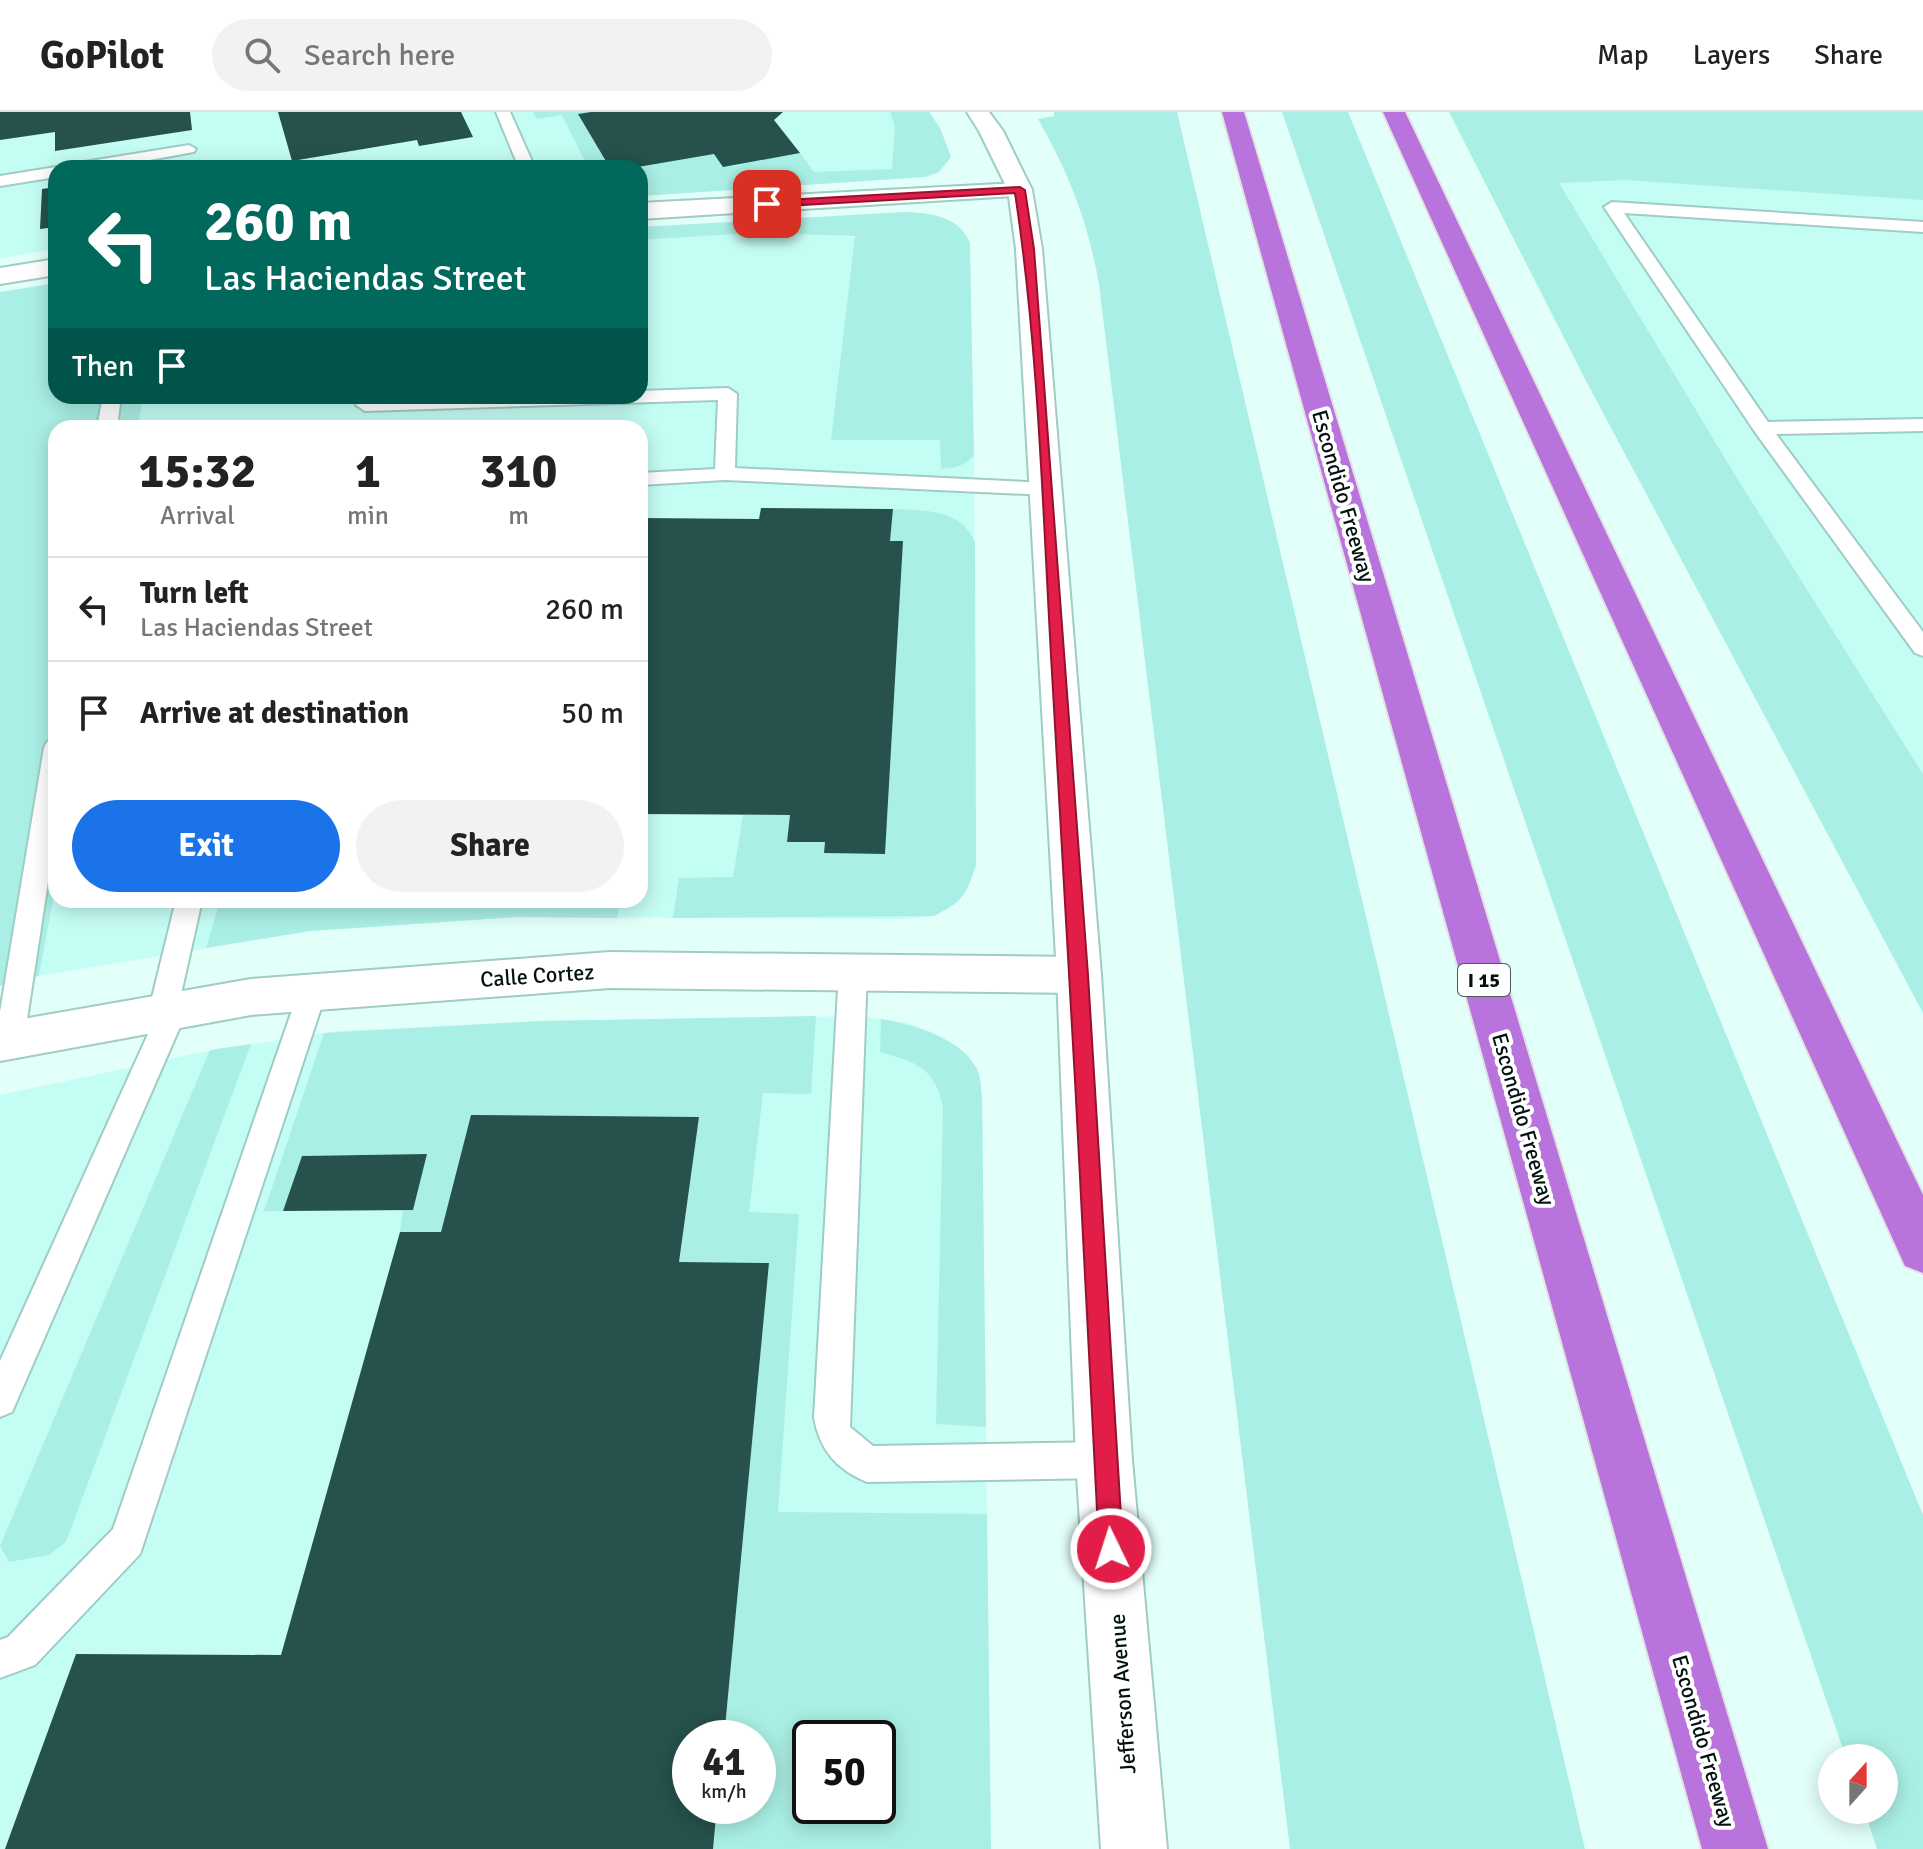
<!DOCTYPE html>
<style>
:root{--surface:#fff;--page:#f2f2f2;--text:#222;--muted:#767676;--line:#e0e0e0;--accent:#1a73e8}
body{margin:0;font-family:Signika,sans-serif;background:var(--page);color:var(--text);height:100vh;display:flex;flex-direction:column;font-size:30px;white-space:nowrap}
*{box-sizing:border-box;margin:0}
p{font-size:26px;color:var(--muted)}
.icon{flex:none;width:44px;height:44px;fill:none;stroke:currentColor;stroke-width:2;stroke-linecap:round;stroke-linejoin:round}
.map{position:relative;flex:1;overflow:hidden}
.details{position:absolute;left:48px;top:308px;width:600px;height:488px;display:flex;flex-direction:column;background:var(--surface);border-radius:24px;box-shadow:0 4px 20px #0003}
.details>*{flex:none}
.banner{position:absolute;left:48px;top:48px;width:600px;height:244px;border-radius:24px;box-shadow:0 4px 20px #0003;background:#00695c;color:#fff;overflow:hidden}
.needle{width:52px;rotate:21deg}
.fabs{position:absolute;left:1818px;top:1632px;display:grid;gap:16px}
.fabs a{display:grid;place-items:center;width:80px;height:80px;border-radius:50%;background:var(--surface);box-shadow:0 4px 20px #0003;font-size:40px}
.speed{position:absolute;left:672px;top:1608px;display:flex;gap:16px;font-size:40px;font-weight:700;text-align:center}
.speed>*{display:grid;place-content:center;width:104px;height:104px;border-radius:50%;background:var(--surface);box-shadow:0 4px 20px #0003;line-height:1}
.speed small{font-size:20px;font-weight:400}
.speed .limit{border:4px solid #111;border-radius:12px;background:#fff;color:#111}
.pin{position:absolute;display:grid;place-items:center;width:68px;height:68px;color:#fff;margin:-34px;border-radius:16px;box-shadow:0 4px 12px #0006}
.me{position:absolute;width:88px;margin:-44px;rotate:356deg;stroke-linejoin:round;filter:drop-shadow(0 0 6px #0008)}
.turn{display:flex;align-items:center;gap:28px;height:168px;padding:0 24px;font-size:36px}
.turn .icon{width:104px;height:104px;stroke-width:2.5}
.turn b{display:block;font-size:56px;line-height:68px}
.then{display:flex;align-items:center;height:76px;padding:0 24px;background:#0003;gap:16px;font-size:30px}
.eta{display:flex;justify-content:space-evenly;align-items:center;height:136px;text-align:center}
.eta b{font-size:48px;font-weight:700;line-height:56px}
.action{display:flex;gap:16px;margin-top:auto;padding:16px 24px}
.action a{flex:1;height:92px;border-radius:48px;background:var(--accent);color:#fff;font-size:32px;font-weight:700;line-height:92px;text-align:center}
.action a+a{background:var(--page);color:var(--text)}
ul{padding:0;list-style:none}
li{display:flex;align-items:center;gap:24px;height:104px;padding:0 24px;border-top:2px solid var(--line)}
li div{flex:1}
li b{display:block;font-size:30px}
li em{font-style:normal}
header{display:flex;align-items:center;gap:48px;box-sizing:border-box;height:112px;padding:0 40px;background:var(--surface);border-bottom:2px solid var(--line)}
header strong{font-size:38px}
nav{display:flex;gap:44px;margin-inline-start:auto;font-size:28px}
.search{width:560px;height:72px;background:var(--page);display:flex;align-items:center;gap:20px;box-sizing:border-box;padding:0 28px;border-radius:44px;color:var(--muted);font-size:30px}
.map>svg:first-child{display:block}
.built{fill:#c4fdf4;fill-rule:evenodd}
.green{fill:#aaefe5;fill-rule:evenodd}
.building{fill:#26514c}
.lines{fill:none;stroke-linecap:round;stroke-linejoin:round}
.service-casing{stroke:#9fccc5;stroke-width:4}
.minor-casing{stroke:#9fccc5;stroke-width:4}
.secondary-casing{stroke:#9fccc5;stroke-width:4}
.motorway-casing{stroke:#e1e3e2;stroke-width:4}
.service{fill:#fff;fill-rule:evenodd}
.minor{fill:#fff;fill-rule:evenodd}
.secondary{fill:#fff;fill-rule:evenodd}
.motorway{fill:#b873dc;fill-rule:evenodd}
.route{fill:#e11d48;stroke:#92132f;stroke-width:2}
.labels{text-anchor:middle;stroke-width:8;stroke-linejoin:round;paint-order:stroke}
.shield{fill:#fff;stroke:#4f5958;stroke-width:2}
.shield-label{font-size:20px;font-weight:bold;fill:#031210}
.street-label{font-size:22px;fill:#031210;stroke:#fff}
</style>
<header>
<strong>GoPilot</strong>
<div class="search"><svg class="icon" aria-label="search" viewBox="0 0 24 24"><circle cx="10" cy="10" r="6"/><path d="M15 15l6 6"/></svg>Search here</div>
<nav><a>Map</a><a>Layers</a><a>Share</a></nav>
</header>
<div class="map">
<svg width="1923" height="1737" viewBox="0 0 1923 1737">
<rect width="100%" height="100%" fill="#e3fffa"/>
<g class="built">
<path d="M0 0H929L940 16 951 45 939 60 925 65 640 84V56H56V137L0 146Z"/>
<path d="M1516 0H1923V662L1737 366Z"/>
<path d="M753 121 925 127 913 328H974L976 753 958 791 934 804 903 807 516 805 310 819 39 864 56 771V788H640V316H138L143 284H640V128Z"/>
<path d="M861 904 907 911 932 920 961 940 978 957 982 985 991 1737H0V983L203 940 338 919 542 909ZM690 1626H758V1694H690ZM810 1626H878V1694H810Z"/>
</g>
<g class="green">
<path d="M533 0H591L579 2 610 56H588L562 3 537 7Z"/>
<path d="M890 0H929L940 16 951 45 939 60 925 65 640 84V56H632L714 42 800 41 814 60 892 57 895 14Z"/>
<path d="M1054 0H1177L1585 1737H1290L1099 172C1088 110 1069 61 1038 7L1054 4Z"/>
<path d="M1282 0H1348L1923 1403V1737H1877L1864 1698H1884V1646H1846Z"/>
<path d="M1449 0H1923V88L1625 68 1559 71 1737 366 1923 662V901L1585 267Z"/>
<path d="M905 100C931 101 959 104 970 131L974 343C965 354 955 356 941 357L940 328H831L855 124 753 121 640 128V115Z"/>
<path d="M56 171V284H143L138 316H56V771L39 864 0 874V180Z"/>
<path d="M893 397C924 399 961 396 975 430L976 753C966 784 963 789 934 804L673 806 679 766 733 765 743 703H790L787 730H825L824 741 885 742 903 430 890 429Z"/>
<path d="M220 788H620L617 806 516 805 310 819 206 836Z"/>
<path d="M816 904 811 982 763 981 749 1100 799 1102 778 1400 987 1402 991 1737H713L717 1694H758V1626H724L769 1152 679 1150 699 1005 471 1003 441 1120H400L403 1098 413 1097 427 1042 302 1044 283 1099H264L324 921 542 909ZM810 1626H878V1694H810Z"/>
<path d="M881 907C911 912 966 927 978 960 981 967 981 977 982 985L986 1315 936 1312 943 996C936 956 916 950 880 940Z"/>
<path d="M251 932 66 1430 49 1443 9 1450 0 1434 210 938Z"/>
</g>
<g class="building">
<path d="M0 0H190L192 18 55 39V20L0 28Z"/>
<path d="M278 0H461L473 25 419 34 417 28 292 49Z"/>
<path d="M591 0H783L774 8 800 41 723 55 714 42 632 56H610L578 2Z"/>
<path d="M56 75V115L40 117 42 77Z"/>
<path d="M761 396 893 397 890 429H903L885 742 824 741 825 730H787L790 703 640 702V406L759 407Z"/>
<path d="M471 1003 699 1005 679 1150 769 1151 724 1626H690V1694H717L713 1737H5L76 1542 281 1543 400 1120H441Z"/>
<path d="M427 1042 413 1098 283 1099 302 1044Z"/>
</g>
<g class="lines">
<defs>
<g id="service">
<path d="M496 0H510L535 56H519Z"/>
<path d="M189 33 196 37 194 40 105 56H70L78 51Z"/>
<path d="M56 55V65L0 74V64Z"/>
<path d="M1612 90 1923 110V120L1624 101 1768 310 1923 307V319L1776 322 1923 520V544L1915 541 1755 320 1604 95Z"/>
<path d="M728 276 737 282 735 356 1047 371 1057 377 1047 383 725 368 640 373V361L715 357 718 288 365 299 356 293 357 284H375V287L640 284V279Z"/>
<path d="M103 284H121L117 316H97Z"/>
<path d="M56 627V717L24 927 20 936 10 939 0 936V900L44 636 47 630Z"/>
<path d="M176 788H202L179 891 186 901 12 1300 0 1305V1249L153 911 148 902Z"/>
<path d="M853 848 863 851 867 859 850 1315 873 1334 1104 1330 1117 1335 1122 1348 1117 1361 1104 1366 867 1370C836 1357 820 1338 814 1306L839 859 843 851Z"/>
<path d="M312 869 322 873 326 881 140 1442 35 1553 0 1566V1528L8 1525 113 1417 298 881 302 873Z"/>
</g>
<g id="minor">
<path d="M1020 71 1029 73 1032 78 1029 83 640 107V91Z"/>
<path d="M56 147V163L0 172V156Z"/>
<path d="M610 840 1079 845 1095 850 1101 863 1095 876 1079 881 610 876 251 903 0 949V911L251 867Z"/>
</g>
<path id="secondary" d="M967 0H989L1003 19 1032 78 1042 137 1101 863 1132 1348 1167 1737H1101L1076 1348 1057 863 1016 137 1008 78 979 19Z"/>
<g id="motorway">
<path d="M1222 0H1244L1768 1737H1702Z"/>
<path d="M1383 0H1405L1923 1083V1161L1905 1154Z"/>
</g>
</defs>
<use href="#service" class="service-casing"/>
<use href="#minor" class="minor-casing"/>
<use href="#secondary" class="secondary-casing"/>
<use href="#motorway" class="motorway-casing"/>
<use href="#service" class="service"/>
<use href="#minor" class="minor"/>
<use href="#secondary" class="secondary"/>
<use href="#motorway" class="motorway"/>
</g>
<path class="route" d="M1020 75 1025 78 1034 137 1088 863 1123 1437 1119 1446 1111 1449 1102 1446 1099 1437C1085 1151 1070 864 1053 578 1043 413 1040 245 1015 81L767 95 761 92 767 89Z"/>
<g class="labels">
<rect class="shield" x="1458" y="852" width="52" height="32" rx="6"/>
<g class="shield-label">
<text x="1484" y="875">I 15</text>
</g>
<g class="street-label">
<text transform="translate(1344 384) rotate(74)" y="8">Escondido Freeway</text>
<text transform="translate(537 863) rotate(-4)" y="8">Calle Cortez</text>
<text transform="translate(1524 1007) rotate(74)" y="8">Escondido Freeway</text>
<text transform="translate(1122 1582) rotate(-94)" y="8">Jefferson Avenue</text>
<text transform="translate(1704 1629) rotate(74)" y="8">Escondido Freeway</text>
</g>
</g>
</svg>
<div class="fabs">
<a><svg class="needle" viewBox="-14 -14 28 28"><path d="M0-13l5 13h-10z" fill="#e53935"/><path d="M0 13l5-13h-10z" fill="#767676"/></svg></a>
</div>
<div class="speed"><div>41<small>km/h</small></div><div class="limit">50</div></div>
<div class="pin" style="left:767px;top:92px;background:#d93025"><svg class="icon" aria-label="arrive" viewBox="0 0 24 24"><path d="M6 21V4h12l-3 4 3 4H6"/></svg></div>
<svg class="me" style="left:1111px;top:1437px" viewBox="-20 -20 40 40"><circle r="17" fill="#e11d48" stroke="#fff" stroke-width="3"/><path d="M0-11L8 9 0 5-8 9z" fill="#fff"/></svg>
<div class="banner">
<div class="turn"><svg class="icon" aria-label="left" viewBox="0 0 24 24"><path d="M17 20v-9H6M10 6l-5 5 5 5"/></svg><div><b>260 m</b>Las Haciendas Street</div></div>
<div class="then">Then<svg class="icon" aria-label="arrive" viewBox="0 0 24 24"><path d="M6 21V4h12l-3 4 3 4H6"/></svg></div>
</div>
<section class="details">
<div class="eta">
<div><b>15:32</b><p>Arrival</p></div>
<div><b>1</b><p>min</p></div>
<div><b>310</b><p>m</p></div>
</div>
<ul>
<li><svg class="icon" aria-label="left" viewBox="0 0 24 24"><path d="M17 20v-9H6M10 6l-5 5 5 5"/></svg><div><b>Turn left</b><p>Las Haciendas Street</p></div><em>260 m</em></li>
<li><svg class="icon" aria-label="arrive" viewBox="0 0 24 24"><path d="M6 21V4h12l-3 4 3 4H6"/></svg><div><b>Arrive at destination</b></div><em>50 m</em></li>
</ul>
<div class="action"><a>Exit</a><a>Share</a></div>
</section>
</div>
